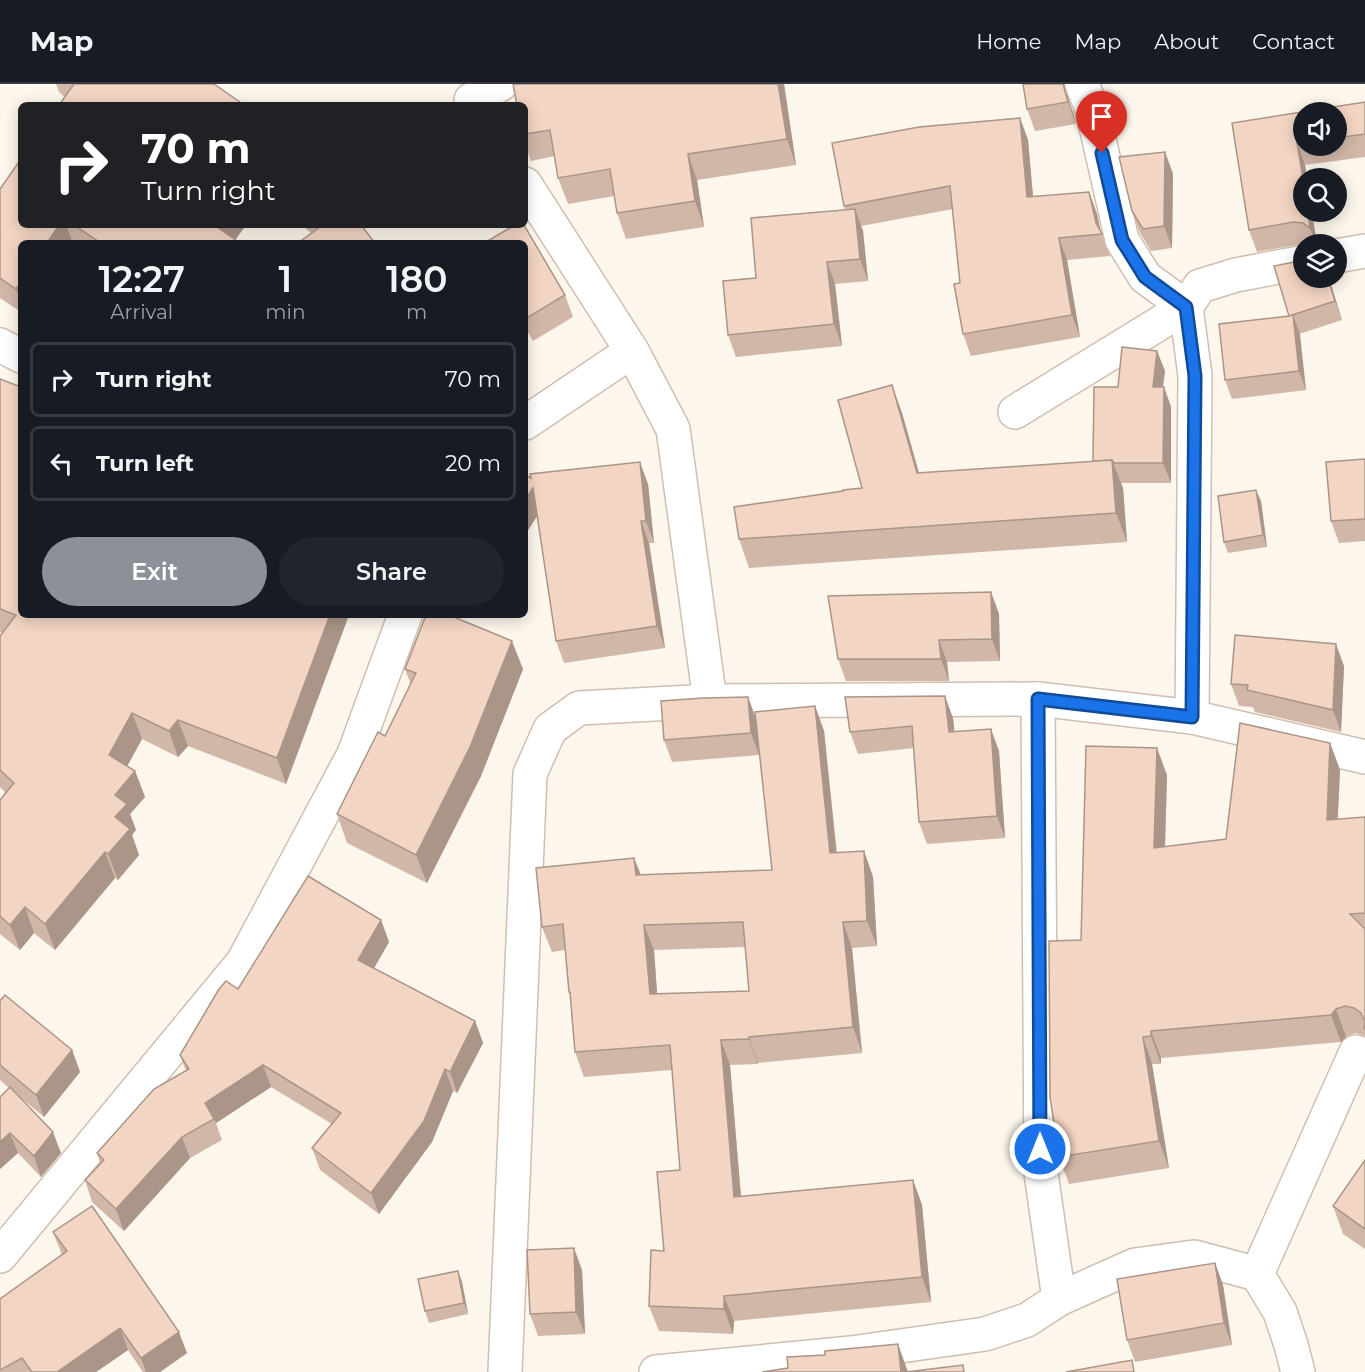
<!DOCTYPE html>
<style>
:root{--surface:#171b24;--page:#20242c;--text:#f1f3f6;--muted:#9ea1a6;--line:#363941;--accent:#8c9099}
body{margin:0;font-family:Montserrat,sans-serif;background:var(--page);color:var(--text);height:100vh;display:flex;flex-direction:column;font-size:22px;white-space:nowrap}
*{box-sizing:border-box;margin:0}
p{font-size:20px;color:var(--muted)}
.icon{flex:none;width:33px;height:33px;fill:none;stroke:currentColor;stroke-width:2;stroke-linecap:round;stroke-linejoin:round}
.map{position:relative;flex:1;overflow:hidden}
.panel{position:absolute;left:18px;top:156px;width:510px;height:378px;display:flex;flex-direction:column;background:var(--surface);border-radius:9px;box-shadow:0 3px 15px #0003}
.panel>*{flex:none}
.banner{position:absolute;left:18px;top:18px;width:510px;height:126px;border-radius:9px;box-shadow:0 3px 15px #0003;background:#202124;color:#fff;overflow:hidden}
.buttons{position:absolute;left:1293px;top:18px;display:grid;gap:12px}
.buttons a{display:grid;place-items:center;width:54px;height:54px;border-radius:50%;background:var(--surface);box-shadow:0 3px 15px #0003;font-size:30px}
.pin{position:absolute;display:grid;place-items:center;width:51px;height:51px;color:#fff;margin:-62px -26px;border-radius:50% 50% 50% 0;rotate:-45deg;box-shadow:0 0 6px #0007}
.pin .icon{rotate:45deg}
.me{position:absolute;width:66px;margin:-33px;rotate:0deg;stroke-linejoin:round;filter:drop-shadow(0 0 4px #0008)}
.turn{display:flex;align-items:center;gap:21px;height:126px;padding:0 24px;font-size:27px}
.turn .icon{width:78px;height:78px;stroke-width:2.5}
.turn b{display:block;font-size:42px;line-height:51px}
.eta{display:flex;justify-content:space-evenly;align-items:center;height:102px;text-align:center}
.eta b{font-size:36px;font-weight:600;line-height:42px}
.button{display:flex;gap:12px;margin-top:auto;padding:12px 24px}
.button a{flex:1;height:69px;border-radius:36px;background:var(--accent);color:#fff;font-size:24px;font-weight:600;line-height:69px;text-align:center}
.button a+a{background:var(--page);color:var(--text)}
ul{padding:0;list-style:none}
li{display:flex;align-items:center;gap:18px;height:75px;margin:0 12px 9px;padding:0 12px;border:3px solid var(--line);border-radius:9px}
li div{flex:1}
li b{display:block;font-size:22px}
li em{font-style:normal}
header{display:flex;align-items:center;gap:36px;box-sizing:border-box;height:84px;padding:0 30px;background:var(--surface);border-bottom:2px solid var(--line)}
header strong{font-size:28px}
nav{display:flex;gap:33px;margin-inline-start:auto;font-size:21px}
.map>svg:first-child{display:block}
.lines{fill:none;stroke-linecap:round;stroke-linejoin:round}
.street-casing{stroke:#d1beb0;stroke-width:36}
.street{stroke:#fff;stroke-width:33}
.wall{fill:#d1b7a8;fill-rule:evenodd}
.shaded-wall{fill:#aa9588}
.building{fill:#f3d5c3;stroke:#aa9588;stroke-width:1.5;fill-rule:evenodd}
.route-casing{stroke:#114b97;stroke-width:15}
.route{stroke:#1a73e8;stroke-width:10}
</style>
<header>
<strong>Map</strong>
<nav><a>Home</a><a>Map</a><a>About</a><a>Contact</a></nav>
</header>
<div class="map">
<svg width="1365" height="1288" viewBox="0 0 1365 1288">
<rect width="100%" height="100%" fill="#fdf6ec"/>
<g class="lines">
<defs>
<g id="street">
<path d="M1082 0 1092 25 1122 156 1145 193 1186 223 1195 292 1192 633"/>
<path d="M471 16 501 0"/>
<path d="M1336 172 1365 167"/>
<path d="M0 261 21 272"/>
<path d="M1015 328 1186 223 1200 202 1236 191 1304 178"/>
<path d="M525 339 632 267"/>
<path d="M1038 615 1041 1089 1059 1215"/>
<path d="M710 617 1038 615 1192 633 1365 673"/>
<path d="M0 1172 243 878 354 670 405 531"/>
<path d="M1257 1190 1356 968"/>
<path d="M505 1288 530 690 550 645 579 624 710 617 673 345 632 267 525 100"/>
<path d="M656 1288 851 1269 985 1250 1027 1236 1059 1215 1135 1181 1194 1173 1257 1190 1280 1228 1291 1261 1298 1288"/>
</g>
</defs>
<use href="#street" class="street-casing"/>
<use href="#street" class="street"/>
</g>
<g class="wall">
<path d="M56 0H214L65 13 59 8Z"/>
<path d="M513 0H784L796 81 697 96 704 143 626 155 617 129 614 112 568 120 558 94 555 72 531 77 525 60V21Z"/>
<path d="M1023 0H1064L1076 40 1035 47 1027 25Z"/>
<path d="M1365 18V73L1305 81 1307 94H1304L1317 160H1301L1257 168 1249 146 1232 39ZM1304 28H1336V62H1304Z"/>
<path d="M1020 34 1028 56 1033 113 1089 108 1097 130 1101 148 1110 172 1067 176 1080 253 971 272 963 250 960 199 953 125 861 142 863 147 868 197 835 200 842 262 736 273 728 251 756 194 845 126 844 122Z"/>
<path d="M1165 68 1173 90 1172 164 1151 167 1140 149 1132 127Z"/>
<path d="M0 105 21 141H246L235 156 240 159H21V228L0 214Z"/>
<path d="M302 141H361L311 149Z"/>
<path d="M525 159 565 211 573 233 533 257 525 243Z"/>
<path d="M1332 204 1342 236 1299 250 1306 306 1232 315 1225 296 1289 232Z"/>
<path d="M1157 267 1165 287 1163 303H1164L1171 323V399H1121L1123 404 1127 458 749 484 739 455 862 404 892 301 902 329 919 389 1093 377 1118 303Z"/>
<path d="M0 295 21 531H349L286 700 188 662 178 673 142 655 127 682 135 687 145 713 130 730 136 746 132 751 139 771 118 796 115 794 55 866 34 849 20 866 0 850V716L6 709 0 703V552L3 549 0 548Z"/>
<path d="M1365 375V457L1339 459 1331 437Z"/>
<path d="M525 391 531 394 648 400 654 459H649L665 564 564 579 556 557 537 432 525 451Z"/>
<path d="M1261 417 1267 463 1228 469 1224 458Z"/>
<path d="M991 508 999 530 1000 577 947 578 949 597H846L838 575Z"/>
<path d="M1344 582 1341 648 1255 628 1253 623 1239 622 1231 600Z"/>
<path d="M405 585H523L481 692 427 799 347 759 337 730 385 652 411 601Z"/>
<path d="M748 613 756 635 759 671 672 678 664 656Z"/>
<path d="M815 622 824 647 837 769 864 767 873 793 877 862 852 864 862 969 758 979V980L730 981 741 1112 913 1096 922 1121 931 1218 734 1237 733 1250 659 1247 649 1222 664 1167 680 1086 672 986 584 993 575 968 571 914 569 908 565 866 552 868 542 843 634 774 641 791 772 786ZM745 863 749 907 657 910 654 866Z"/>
<path d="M953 634 954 648 999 667 1005 754 927 760 919 738 914 664 858 670 850 648Z"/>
<path d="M1330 659 1340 686 1338 735 1365 733V952L1355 949 1346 953 1341 958 1161 974V980H1152L1169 1084 1069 1100 1059 1073 1081 856 1167 691 1165 763 1226 755Z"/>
<path d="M381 836 389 858 374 884 475 937 483 959 457 1009 453 1007 432 1058 379 1130 320 1086 312 1064 332 1040 271 1003 216 1039 222 1056 190 1074 124 1147 92 1118 85 1096 100 1079 97 1069 186 987 180 971 238 905Z"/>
<path d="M0 917 72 966 80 988 44 1033 14 1008 61 1069 41 1093 18 1069 0 1085 9 1004 0 996Z"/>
<path d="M1365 1076V1165L1343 1150 1333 1122Z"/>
<path d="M53 1148 187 1269 160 1288H143L128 1266 96 1288H0V1215L62 1171Z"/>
<path d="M1215 1179 1223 1201 1232 1261 1135 1278 1127 1256Z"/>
<path d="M582 1186 585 1250 538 1252 530 1230Z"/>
<path d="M458 1187 462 1198 468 1230 429 1239 425 1227Z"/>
</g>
<g class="shaded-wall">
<path d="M778 0H784L796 81 787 55Z"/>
<path d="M1066 9 1074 31 1076 40 1068 18Z"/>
<path d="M1020 34 1028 56 1035 135 1027 113Z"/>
<path d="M1297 58 1305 81 1307 94H1304V101Z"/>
<path d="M1165 68 1173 90 1172 164 1164 142Z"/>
<path d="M688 70 697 96 704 143 695 117Z"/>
<path d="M1089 108 1097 130 1101 150 1096 139Z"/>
<path d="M855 125 863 147 868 197 860 175Z"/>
<path d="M1308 128H1312L1317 160H1316L1310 144Z"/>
<path d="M59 141H66L73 159H47Z"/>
<path d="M218 141H246L233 159 217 143Z"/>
<path d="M1059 154 1067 176 1080 253 1072 231Z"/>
<path d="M827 178 835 200 842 262 834 240Z"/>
<path d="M1328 194 1332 204 1342 236 1335 217Z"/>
<path d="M21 198V218L16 205Z"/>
<path d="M1293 231 1300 250 1306 306 1299 287Z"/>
<path d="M1157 267 1165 287 1160 323 1153 303Z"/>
<path d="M892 301 902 329 927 418 917 389Z"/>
<path d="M1164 303 1171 323V399L1163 379Z"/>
<path d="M1112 376 1123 404 1127 458 1116 429Z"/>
<path d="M640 378 648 400 654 459 646 437Z"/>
<path d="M533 404 541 426 525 451V416Z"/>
<path d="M1256 406 1261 417 1267 463 1263 451Z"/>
<path d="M641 437 649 459 665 564 657 542Z"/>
<path d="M991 508 999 530 1000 577 992 555Z"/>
<path d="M330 531H349L286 700 277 674Z"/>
<path d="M939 556 947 578 949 597 941 575Z"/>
<path d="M512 557 523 585 481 692 427 799 416 771Z"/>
<path d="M1336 560 1344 582 1341 648 1333 626Z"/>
<path d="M945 612 953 634 957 670 949 648Z"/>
<path d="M748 613 756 635 759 671 751 649Z"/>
<path d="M815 622 824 647 839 794 830 769Z"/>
<path d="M132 629 142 655 119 697 109 671Z"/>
<path d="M178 636 188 662 178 673 169 647Z"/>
<path d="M991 645 999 667 1005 754 997 732Z"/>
<path d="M1330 659 1340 686 1336 764 1327 736Z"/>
<path d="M1157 664 1167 691 1164 791 1154 764Z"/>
<path d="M135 687 145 713 130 730 136 746 132 751 139 771 118 796 108 770 115 733V711Z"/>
<path d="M864 767 873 793 877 862 867 837Z"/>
<path d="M105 768 115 794 55 866 45 840Z"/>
<path d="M634 774 644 799 636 791Z"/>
<path d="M25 823 34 849 20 866 10 841Z"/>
<path d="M381 836 389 858 366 898 358 876Z"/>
<path d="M843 838 852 864 862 969 853 943Z"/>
<path d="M644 841 654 866 659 936 650 910Z"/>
<path d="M1336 925 1346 953 1341 958 1331 931Z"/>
<path d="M475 937 483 959 457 1009 450 988Z"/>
<path d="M1151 947 1161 974V980L1151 952Z"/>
<path d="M749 953 758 979V980L749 955Z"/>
<path d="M1143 953 1152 980 1169 1084 1159 1057Z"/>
<path d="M721 956 730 981 743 1138 734 1113Z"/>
<path d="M72 966 80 988 44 1033 36 1011Z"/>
<path d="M263 981 271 1003 216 1039 205 1019Z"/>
<path d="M445 985 453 1007 432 1058 379 1130 371 1109Z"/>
<path d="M53 1048 61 1069 41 1093 34 1072Z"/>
<path d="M10 1049 18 1069 0 1085V1058Z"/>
<path d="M182 1053 190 1074 124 1147 116 1125Z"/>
<path d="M913 1096 922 1121 931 1218 922 1193Z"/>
<path d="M574 1164 582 1186 585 1250 576 1228Z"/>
<path d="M1215 1179 1223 1201 1232 1261 1224 1239Z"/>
<path d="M458 1187 462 1198 468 1230 464 1219Z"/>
<path d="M724 1212 734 1237 733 1250 724 1225Z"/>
<path d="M120 1244 128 1266 96 1288H57Z"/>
<path d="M179 1248 187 1269 160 1288H146L141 1274Z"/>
<path d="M898 1260 908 1288H901Z"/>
</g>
<g class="building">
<path d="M74 0H214L244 21H59Z"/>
<path d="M513 0H778L787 55 688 70 695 117 617 129 610 85 558 94 550 46 525 50V21H517Z"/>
<path d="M1023 0H1063L1068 18 1027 25Z"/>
<path d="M1365 18V50L1336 54V28H1304V58H1297L1304 101V128H1308L1310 144 1303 139 1293 138 1249 146 1232 39Z"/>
<path d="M1020 34 1027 113 1089 108 1096 139 1102 150 1059 154 1072 231 963 250 954 200 960 199 950 102 844 122 832 59 919 43Z"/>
<path d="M1165 68 1164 142 1143 145 1132 127 1119 73Z"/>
<path d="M21 75V141H59L47 159H21V198L16 205 0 194V105Z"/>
<path d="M855 125 860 175 827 178 834 240 728 251 723 197 756 194 751 134Z"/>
<path d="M74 141H218L217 143 240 159H101Z"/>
<path d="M318 141H361L375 159H298L320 143Z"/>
<path d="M515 141H524L565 211 525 235V159H484Z"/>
<path d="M1304 176V194H1328L1335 217 1289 232 1293 231 1299 287 1225 296 1219 240 1289 232 1274 182Z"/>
<path d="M1122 263 1157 267 1153 303H1164L1163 379H1114L1112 376 1093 377 1094 303H1118Z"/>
<path d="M0 295 21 303V531H330L277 674 178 636 169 647 132 629 109 671 135 687 115 711 127 720 115 733 130 745 108 770 105 768 45 840 25 823 10 841 0 832V716L14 699 0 686V552L16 531 0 525Z"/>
<path d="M892 301 917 389 1112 376 1116 429 739 455 734 423 843 407V406L862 404 838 316Z"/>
<path d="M1365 375V435L1331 437 1326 378Z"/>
<path d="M640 378 646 437H641L657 542 556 557 533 404 525 416V391L531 394 530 390Z"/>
<path d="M1256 406 1263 451 1224 458 1218 412Z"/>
<path d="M991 508 992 555 939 556 941 575H838L828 512Z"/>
<path d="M426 531H449L512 557 470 663 416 771 337 730 378 648 385 652 416 589 405 585Z"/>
<path d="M1235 551 1336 560 1333 626 1247 606 1248 601 1231 600Z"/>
<path d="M945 612 949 648 991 645 997 732 919 738 912 642 850 648 845 613Z"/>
<path d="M748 613 751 649 664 656 661 617 703 614Z"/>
<path d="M815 622 830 769 864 767 867 837 843 838 853 943 749 953V955L721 956 734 1113 913 1096 922 1193 724 1212V1225L649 1222 651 1166 664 1167 657 1088 680 1086 670 961 575 968 570 908H569L563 840 542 843 536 784 634 774 636 791 772 786 755 628ZM743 838 749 907 650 910 644 841Z"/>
<path d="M1240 639 1330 659 1327 736 1365 733V829L1350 830 1365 845V945L1364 944 1365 938 1361 929 1354 924 1345 922 1336 925 1331 931 1151 947V952L1143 953 1159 1057 1059 1073 1050 1013 1049 857 1081 856 1086 662 1157 664 1154 764 1226 755Z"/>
<path d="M308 792 381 836 358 876 475 937 450 988 445 985 424 1037 371 1109 312 1064 341 1029 263 981 205 1019 214 1035 182 1053 116 1125 85 1096 104 1076 97 1069 154 1005 189 985 180 971 219 905 226 897 238 905Z"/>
<path d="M5 911 72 966 36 1011 0 981V917Z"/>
<path d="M10 1003 53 1048 34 1072 10 1049 0 1058V1013Z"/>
<path d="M1365 1076V1145L1333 1122Z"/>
<path d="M92 1122 179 1248 141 1274 120 1244 57 1288H32L22 1274 0 1286V1215L67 1167 53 1148Z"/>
<path d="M574 1164 576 1228 530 1230 527 1166Z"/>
<path d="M1215 1179 1224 1239 1127 1256 1117 1195Z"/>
<path d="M458 1187 464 1219 425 1227 418 1195Z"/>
<path d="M898 1260 901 1288H762L788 1284 787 1273 825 1271V1267Z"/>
<path d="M1132 1276 1134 1288H1066Z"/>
<path d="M963 1281 964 1288H906Z"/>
</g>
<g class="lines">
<defs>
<path id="route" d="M1040 1065 1038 615 1192 633 1195 292 1186 223 1145 193 1122 156 1102 69"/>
</defs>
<use href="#route" class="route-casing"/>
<use href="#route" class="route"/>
</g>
</svg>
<div class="buttons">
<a><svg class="icon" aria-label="sound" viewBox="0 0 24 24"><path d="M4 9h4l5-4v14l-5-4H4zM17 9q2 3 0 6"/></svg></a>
<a><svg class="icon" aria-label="search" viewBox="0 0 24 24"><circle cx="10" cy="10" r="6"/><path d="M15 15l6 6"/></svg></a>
<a><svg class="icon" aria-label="layers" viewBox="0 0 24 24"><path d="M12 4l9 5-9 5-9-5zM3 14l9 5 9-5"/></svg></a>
</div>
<div class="pin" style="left:1102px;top:69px;background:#d93025"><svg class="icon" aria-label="arrive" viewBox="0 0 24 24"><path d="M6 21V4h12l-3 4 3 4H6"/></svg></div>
<svg class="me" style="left:1040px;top:1065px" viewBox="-20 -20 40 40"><circle r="17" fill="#1a73e8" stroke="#fff" stroke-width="3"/><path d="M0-11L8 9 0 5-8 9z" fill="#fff"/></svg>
<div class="banner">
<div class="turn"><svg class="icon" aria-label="right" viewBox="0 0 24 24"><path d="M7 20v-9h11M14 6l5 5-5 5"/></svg><div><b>70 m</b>Turn right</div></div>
</div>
<section class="panel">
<div class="eta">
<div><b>12:27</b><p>Arrival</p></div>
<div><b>1</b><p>min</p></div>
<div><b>180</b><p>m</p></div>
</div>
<ul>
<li><svg class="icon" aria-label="right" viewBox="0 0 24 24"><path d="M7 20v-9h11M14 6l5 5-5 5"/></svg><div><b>Turn right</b></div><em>70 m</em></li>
<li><svg class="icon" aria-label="left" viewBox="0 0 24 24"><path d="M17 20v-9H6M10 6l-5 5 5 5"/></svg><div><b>Turn left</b></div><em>20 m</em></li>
</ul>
<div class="button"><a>Exit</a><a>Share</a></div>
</section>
</div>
